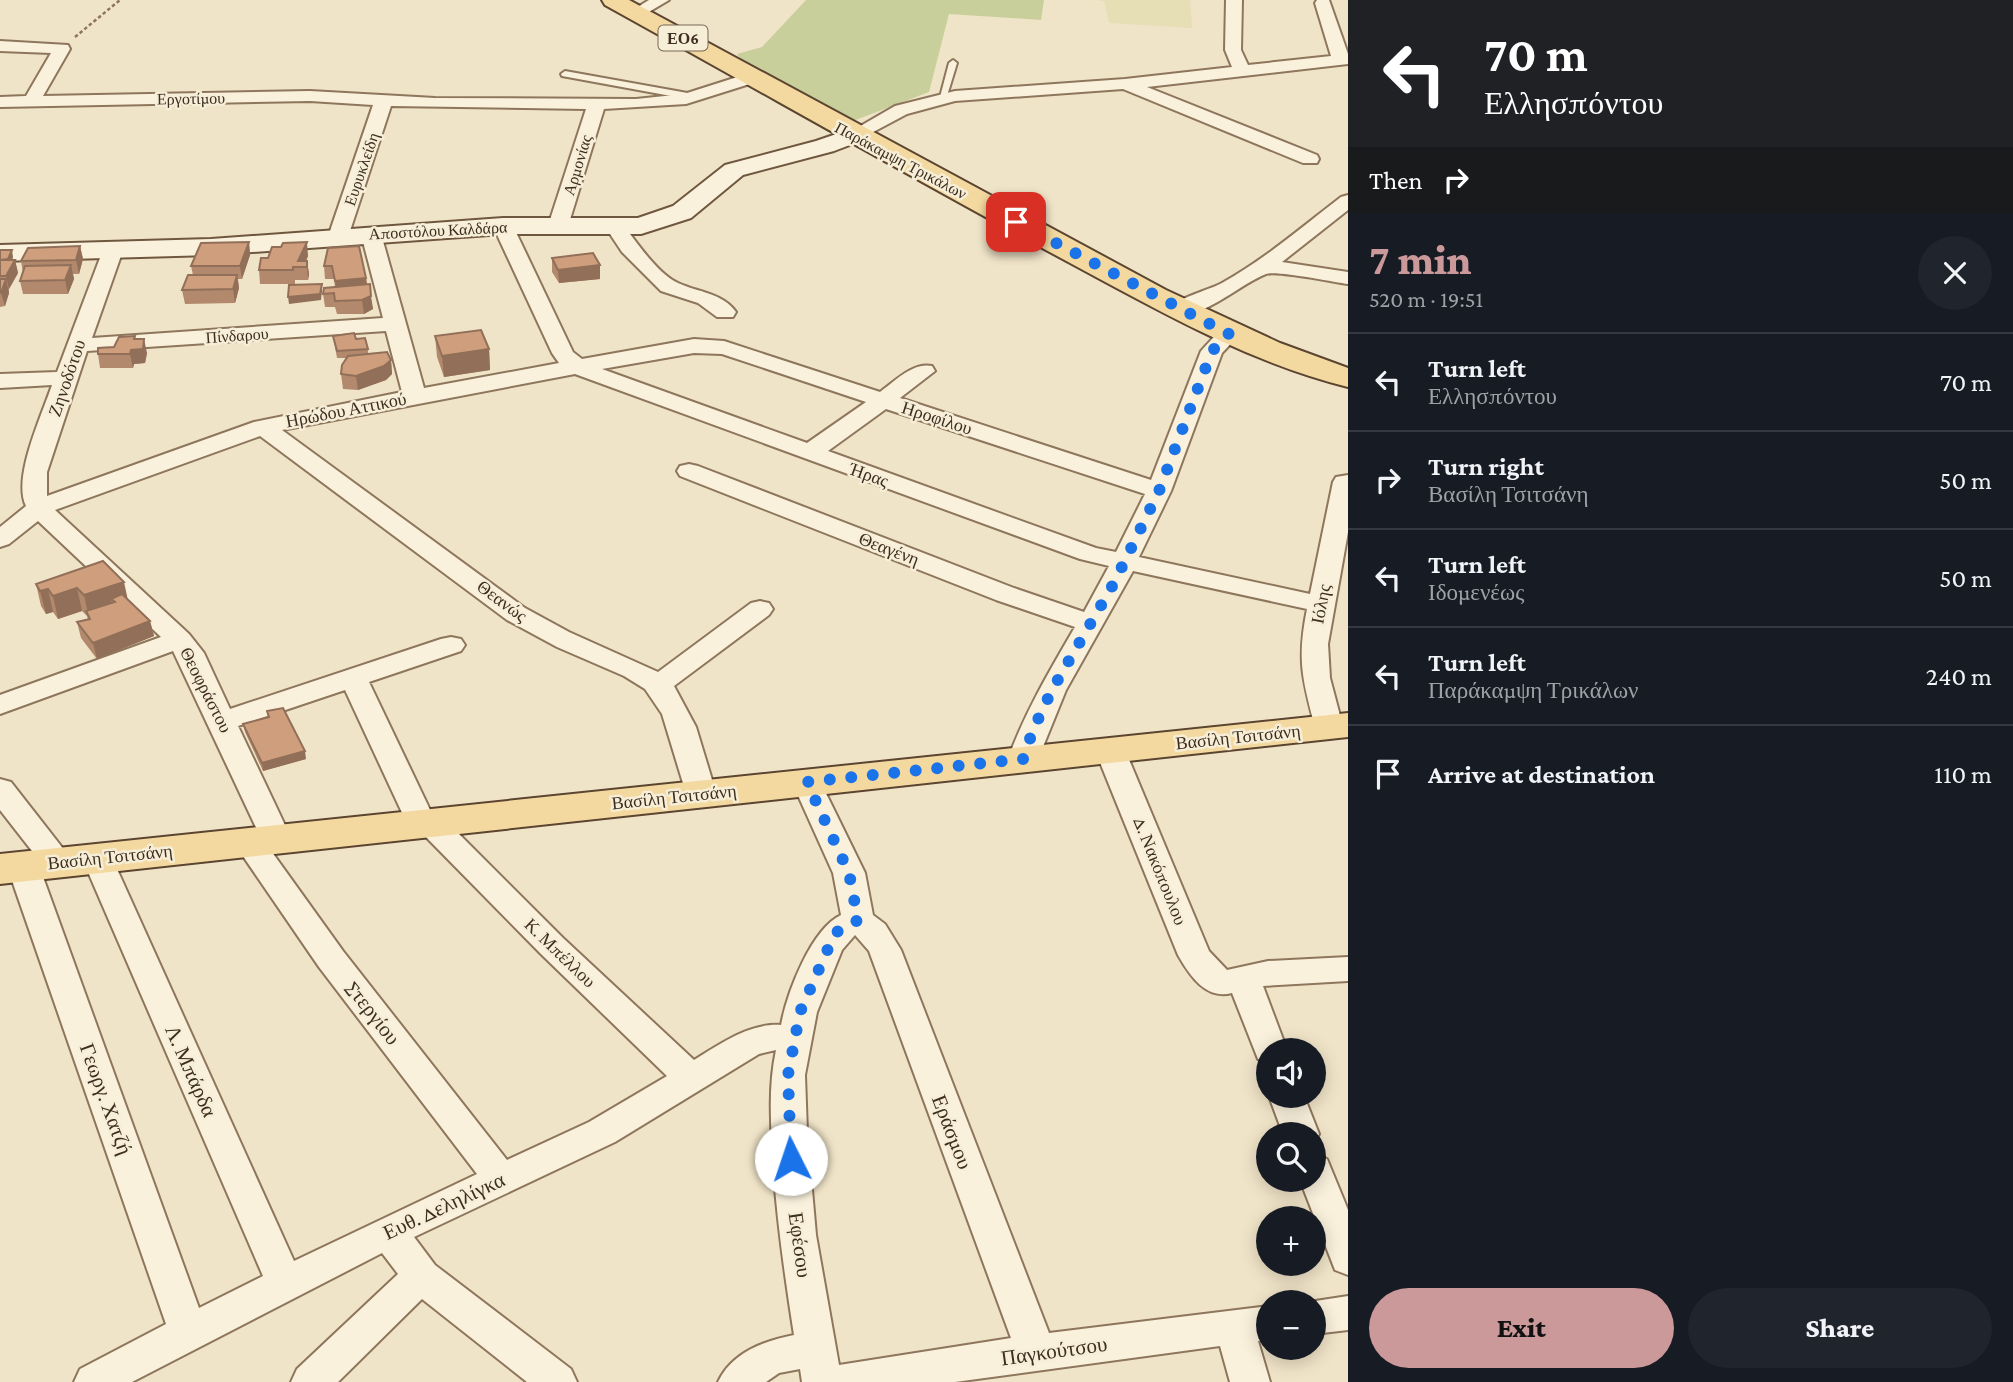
<!DOCTYPE html>
<meta charset="utf-8">
<style>
:root{--surface:#171b24;--page:#20242c;--text:#f1f3f6;--muted:#9ea1a6;--line:#363941;--accent:#cc999b}
body{margin:0;font-family:"Crimson Pro",serif;background:var(--page);color:var(--text);height:100vh;display:flex;flex-direction:column;font-size:26px;white-space:nowrap}
*{box-sizing:border-box;margin:0}
p{font-size:23px;color:var(--muted)}
.icon{flex:none;width:38px;height:38px;fill:none;stroke:currentColor;stroke-width:2;stroke-linecap:round;stroke-linejoin:round}
.map{position:relative;flex:1;overflow:hidden}
.panel{display:flex;flex-direction:column;background:var(--surface);width:665px}
.panel>*{flex:none}
.guide{background:#202124;color:#fff;overflow:hidden}
.tools{position:absolute;left:1256px;top:1038px;display:grid;gap:14px}
.tools a{display:grid;place-items:center;width:70px;height:70px;border-radius:50%;background:var(--surface);box-shadow:0 4px 18px #0003;font-size:35px}
.pin{position:absolute;display:grid;place-items:center;width:60px;height:60px;color:#fff;margin:-30px;border-radius:14px;box-shadow:0 4px 10px #0006}
.me{position:absolute;width:77px;margin:-38px;rotate:356deg;stroke-linejoin:round;filter:drop-shadow(0 0 5px #0008)}
.turn{display:flex;align-items:center;gap:24px;height:147px;padding:0 21px;font-size:32px}
.turn .icon{width:91px;height:91px;stroke-width:2.5}
.turn b{display:block;font-size:49px;line-height:60px}
.then{display:flex;align-items:center;height:66px;padding:0 21px;background:#0003;gap:14px;font-size:26px}
.round{display:grid;place-items:center;flex:none;width:74px;height:74px;border-radius:37px;background:var(--page)}
.headline{display:flex;align-items:center;justify-content:space-between;height:119px;padding:0 21px}
h1{font-size:42px;font-weight:800;line-height:52px;color:var(--accent)}
.action{display:flex;gap:14px;margin-top:auto;padding:14px 21px}
.action a{flex:1;height:80px;border-radius:42px;background:var(--accent);color:#111;font-size:28px;font-weight:800;line-height:80px;text-align:center}
.action a+a{background:var(--page);color:var(--text)}
ul{padding:0;list-style:none}
li{display:flex;align-items:center;gap:21px;height:98px;padding:0 21px;border-top:2px solid var(--line)}
li div{flex:1}
li b{display:block;font-size:26px}
li em{font-style:normal}
main{display:flex;flex:1;min-height:0}
.map>svg:first-child{display:block}
.farmland{fill:#e6deb5}
.green{fill:#c9cf9b}
.lines{fill:none;stroke-linecap:round;stroke-linejoin:round}
.lane-casing{stroke:#8d765c;stroke-width:4}
.street-casing{stroke:#8d765c;stroke-width:4}
.secondary-casing{stroke:#6f573f;stroke-width:4}
.primary-casing{stroke:#5b4430;stroke-width:4}
.path{stroke:#8d765c;stroke-width:2.5;stroke-dasharray:3.5 2.5;stroke-linecap:butt}
.lane{fill:#faf1dc;fill-rule:evenodd}
.street{fill:#faf1dc;fill-rule:evenodd}
.secondary{fill:#faf1dc;fill-rule:evenodd}
.primary{fill:#f3d9a0;fill-rule:evenodd}
.wall{fill:#b2896c}
.shaded-wall{fill:#916f58}
.building{fill:#cf9f7d;stroke:#916f58;stroke-width:2}
.route{stroke:#1a73e8;stroke-width:12;stroke-dasharray:0 21.6}
.labels{text-anchor:middle;stroke-width:5;stroke-linejoin:round;paint-order:stroke}
.shield{fill:#f7eed8;stroke:#756857;stroke-width:2}
.shield-label{font-size:16px;font-weight:bold;fill:#3d2e20}
.far-street-label{font-size:16px;fill:#3d2e20;stroke:#f7eed8}
.street-label{font-size:18px;fill:#3d2e20;stroke:#f7eed8}
.near-street-label{font-size:21px;fill:#3d2e20;stroke:#f7eed8}
</style>
<main>
<div class="map">
<svg width="1348" height="1382" viewBox="0 0 1348 1382">
<rect width="100%" height="100%" fill="#f0e4c8"/>
<path class="farmland" d="M1094 0H1190L1192 28 1109 23 1104 1Z"/>
<path class="green" d="M806 0H1044L1041 20 949 14 929 92 853 121 744 63 737 54 762 47Z"/>
<g class="lines">
<defs>
<g id="lane">
<path d="M953 60 957 63 946 99 939 101 949 63Z"/>
<path d="M565 71 693 94 697 97 693 100 562 76 561 74Z"/>
</g>
<g id="street">
<path d="M649 0H669L642 16H630L628 13Z"/>
<path d="M1226 0H1242L1241 50 1248 65 1331 56 1315 3 1317 0H1329L1348 54V64L1147 87 1317 155 1319 159 1317 163H1303L1123 89 955 101 907 114 860 139H848L845 135 895 106 955 91 1125 79 1232 67 1225 50Z"/>
<path d="M0 41 68 45 70 49 43 96 310 91 435 98 636 99 684 94 753 72 762 77 759 81 686 104 604 109 568 226 565 230H551L548 226 586 109 391 106 348 237 345 241H331L328 237 373 105 310 101 0 107V97L26 96 51 53 0 51Z"/>
<path d="M1348 195V210L1282 262 1348 272V284C1334 282 1275 270 1266 274 1239 284 1203 321 1171 314L1168 309C1175 299 1209 290 1222 283 1265 259 1302 227 1341 197Z"/>
<path d="M503 220 510 222 513 226 573 352 582 359 694 339 724 341 880 392C895 381 913 362 932 366L935 371 900 398 1151 480 1201 351 1221 329H1237L1240 334 1222 353 1171 491 1139 557 1310 594 1333 482 1336 477 1348 475V532L1328 644 1330 678 1343 727 1339 733 1329 736 1319 733 1315 727C1302 678 1297 659 1307 609L1133 571 1066 690 1038 759 1033 766 1023 768 1013 766 1008 759C1025 712 1050 670 1075 627L996 600 680 476 677 471 680 466 689 464 698 466 1014 588 1084 612 1109 566 1080 559 575 374 282 430 525 608 569 632 658 672 751 603 760 601 769 603 773 609 769 615 674 686 696 727 716 793 712 800 701 803 690 800 686 793 662 714 645 689 624 676 557 647 507 620 260 436 55 510 189 634 204 653 230 709 441 639 451 637 461 639 465 645 461 651 369 682 432 814 442 817 563 938 694 1060C720 1044 749 1023 781 1025 787 993 811 929 841 915L833 873 792 782 797 775 807 772 817 775 865 873 873 915 885 924 901 950 1049 1333 1269 1306V1340L1258 1341 1270 1382H1230L1220 1346 955 1382H802L800 1369 779 1373 766 1382H718C732 1352 764 1341 794 1335 785 1278 777 1221 773 1163 771 1125 768 1087 776 1050L759 1054 615 1142 414 1237 435 1265 571 1369 577 1382H527L422 1299 338 1382H291L297 1369 398 1274 382 1253 132 1382H74L80 1369 166 1324 7 866 12 858 23 855 34 858 39 866 199 1308 263 1276 82 858 86 851 97 847 108 851 112 858 294 1261 477 1174 319 967 234 843 238 836 249 833 260 836 173 651 0 714V695L161 637 38 521 9 544 0 547V527L26 506C12 478 42 415 52 385L0 388V374L57 372 103 250 106 246H120L123 250 92 338 383 318 361 234 364 230H378L381 234 424 388 559 363 552 353 493 226 496 222ZM386 331 402 392 254 422 47 496V472L87 351ZM694 353 722 354 866 402 807 443 602 369ZM886 409 1145 494 1116 552 1096 548 828 451ZM345 690 411 832 424 835 541 954 667 1076 589 1122 507 1160 343 951 269 848 277 850 288 847 292 840 238 726ZM855 935 869 951 1011 1338 839 1365 816 1235 807 1133 805 1075 817 1012 842 950Z"/>
<path d="M616 222 623 224C635 241 659 275 678 283 697 292 723 293 736 312L733 317H717L698 303 661 291 622 252 606 228 609 224Z"/>
<path d="M1110 741 1120 743 1125 750 1209 951 1227 970 1268 961 1348 957V981L1263 986 1287 1050H1269V1063L1258 1059 1232 993C1206 1000 1190 976 1178 955L1095 750 1100 743Z"/>
<path d="M0 779 11 782 68 855 73 862 68 869 57 873 46 869 0 810Z"/>
<path d="M1269 1096H1304L1319 1134 1314 1143V1134H1283Z"/>
<path d="M1314 1154 1327 1159 1348 1210V1275L1335 1270 1300 1180H1314Z"/>
<path d="M1348 1296V1330L1314 1334V1302H1309Z"/>
</g>
<path id="secondary" d="M854 128 863 130 866 135 863 140 834 151 743 175 691 218 641 234H503L211 255 0 261V245L211 239 503 218H638L673 206 725 165 816 141Z"/>
<g id="primary">
<path d="M602 0H629L1166 290 1280 343 1348 368V387C1246 362 1151 306 1059 257 907 175 757 89 605 5Z"/>
<path d="M1348 713V737L0 884V854Z"/>
</g>
</defs>
<use href="#lane" class="lane-casing"/>
<use href="#street" class="street-casing"/>
<use href="#secondary" class="secondary-casing"/>
<use href="#primary" class="primary-casing"/>
<path class="path" d="M75 37 120 0"/>
<use href="#lane" class="lane"/>
<use href="#street" class="street"/>
<use href="#secondary" class="secondary"/>
<use href="#primary" class="primary"/>
</g>
<g class="wall">
<path d="M249 242 250 255 242 279H238L239 288 235 303 185 304 182 290 193 275 191 266Z"/>
<path d="M80 246 83 259 79 274H73L74 279 68 294H23L20 281 23 273 21 261Z"/>
<path d="M281 247 308 256 306 261H307L309 274 308 280H295V284H260L259 270 268 258Z"/>
<path d="M328 248 366 278 373 309 364 314H337L335 307H325L323 294 335 287 334 279H325L324 266Z"/>
<path d="M0 250 13 257 12 260H15L18 273 9 289V293L5 306 0 307Z"/>
<path d="M552 258 600 279 559 283 552 272Z"/>
<path d="M333 336 356 339 368 349V354L391 360 392 374 386 380 358 390 343 389 341 374 347 358H337Z"/>
<path d="M435 336 489 349 490 370 444 377 437 357Z"/>
<path d="M136 339 147 353 145 363 134 364 133 368H100L98 354Z"/>
<path d="M103 561 128 600 150 621 154 636 97 659 81 638 77 622 88 620 87 616 82 611 58 619 53 612 46 614 41 606 36 584Z"/>
<path d="M267 711 306 759 263 771 245 732 243 724 268 717Z"/>
</g>
<g class="shaded-wall">
<path d="M249 242 250 255 242 279 240 266Z"/>
<path d="M307 242 308 256 303 267 298 261Z"/>
<path d="M80 246 83 259 79 274 76 260Z"/>
<path d="M12 250 13 257 10 266 0 267Z"/>
<path d="M15 260 18 273 9 289 6 276Z"/>
<path d="M307 261 309 274 308 280 307 267Z"/>
<path d="M71 265 74 279 68 294 65 280Z"/>
<path d="M600 265V279L559 283 558 270Z"/>
<path d="M237 275 239 288 235 303 233 289Z"/>
<path d="M366 278 367 291 336 294 335 281Z"/>
<path d="M6 279 9 293 5 306 1 293Z"/>
<path d="M322 284V291L321 300 289 304 288 297Z"/>
<path d="M371 296 373 309 364 314 362 300Z"/>
<path d="M135 336 138 349 144 339 147 353 145 363 134 364 133 368 130 354Z"/>
<path d="M489 349 490 370 444 377 442 356Z"/>
<path d="M391 360 392 374 386 380 358 390 356 376Z"/>
<path d="M124 582 129 605 111 599 113 610 89 618 84 595Z"/>
<path d="M77 588 82 611 58 619 53 596Z"/>
<path d="M48 589 53 612 46 614 40 591Z"/>
<path d="M150 621 154 636 97 659 93 643Z"/>
<path d="M305 751 306 759 263 771 262 763Z"/>
</g>
<g class="building">
<path d="M249 242 240 266H191L201 243Z"/>
<path d="M307 242 298 261H307V267H293V270H259L261 258H268L272 247H281L283 243Z"/>
<path d="M80 246 76 260 21 261 28 248Z"/>
<path d="M359 246 366 278 335 281 332 266H324L328 248Z"/>
<path d="M0 250H12L8 259 0 260Z"/>
<path d="M593 253 600 265 558 270 552 258Z"/>
<path d="M0 260H15L6 276H0Z"/>
<path d="M71 265 65 280 20 281 25 266Z"/>
<path d="M188 275H237L233 289 182 290Z"/>
<path d="M0 279H6L1 293H0Z"/>
<path d="M322 284 320 294 288 297 289 285Z"/>
<path d="M370 284 371 296 362 300 335 301 334 293 323 294 324 288Z"/>
<path d="M481 330 489 349 442 356 435 336Z"/>
<path d="M354 333 356 339 365 338 368 349 337 351 333 336Z"/>
<path d="M135 336 134 339H144L143 349 131 350 130 354H98V348L114 347 119 337Z"/>
<path d="M387 352 391 360 384 366 356 376 341 374 342 365 348 356Z"/>
<path d="M103 561 124 582 84 595 77 588 53 596 48 589 40 591 36 584Z"/>
<path d="M122 594 150 621 93 643 77 622 90 619 86 611 115 602 111 599Z"/>
<path d="M283 708 305 751 262 763 243 724 269 717 267 711Z"/>
</g>
<g class="lines">
<path class="route" d="M791 1159 788 1075 800 1012 835 933 858 920 849 873 807 782 1023 759 1033 730 1052 690 1114 583 1159 491 1212 351 1229 334 1016 222"/>
</g>
<g class="labels">
<rect class="shield" x="658.5" y="25.5" width="49" height="25" rx="5"/>
<g class="shield-label">
<text x="683" y="44">ΕΟ6</text>
</g>
<g class="far-street-label">
<text transform="translate(191 98) rotate(-1)" y="6">Εργοτίμου</text>
<text transform="translate(901 160) rotate(28)" y="6">Παράκαμψη Τρικάλων</text>
<text transform="translate(577 165) rotate(-73)" y="6">Αρμονίας</text>
<text transform="translate(361 169) rotate(-71)" y="6">Ευρυκλείδη</text>
<text transform="translate(438 230) rotate(-3)" y="6">Αποστόλου Καλδάρα</text>
<text transform="translate(237 335) rotate(-4)" y="6">Πίνδαρου</text>
</g>
<g class="street-label">
<text transform="translate(67 378) rotate(-71)" y="6">Ζηνοδότου</text>
<text transform="translate(346 410) rotate(-11)" y="6">Ηρώδου Αττικού</text>
<text transform="translate(937 418) rotate(18)" y="6">Ηροφίλου</text>
<text transform="translate(869 475) rotate(20)" y="6">Ήρας</text>
<text transform="translate(889 549) rotate(21)" y="6">Θεαγένη</text>
<text transform="translate(502 601) rotate(36)" y="6">Θεανώς</text>
<text transform="translate(1321 604) rotate(-79)" y="6">Ιόλης</text>
<text transform="translate(206 690) rotate(63)" y="6">Θεοφράστου</text>
<text transform="translate(1238 737) rotate(-6)" y="6">Βασίλη Τσιτσάνη</text>
<text transform="translate(674 797) rotate(-6)" y="6">Βασίλη Τσιτσάνη</text>
<text transform="translate(110 857) rotate(-6)" y="6">Βασίλη Τσιτσάνη</text>
<text transform="translate(1160 871) rotate(68)" y="6">Δ. Νακόπουλου</text>
<text transform="translate(560 953) rotate(44)" y="6">Κ. Μπέλλου</text>
</g>
<g class="near-street-label">
<text transform="translate(373 1013) rotate(52)" y="7">Στεργίου</text>
<text transform="translate(191 1071) rotate(66)" y="7">Λ. Μπάρδα</text>
<text transform="translate(106 1099) rotate(70)" y="7">Γεωργ. Χατζή</text>
<text transform="translate(952 1132) rotate(69)" y="7">Εράσμου</text>
<text transform="translate(444 1206) rotate(-25)" y="7">Ευθ. Δεληλίγκα</text>
<text transform="translate(800 1245) rotate(82)" y="7">Εφέσου</text>
<text transform="translate(1054 1351) rotate(-8)" y="7">Παγκούτσου</text>
</g>
</g>
</svg>
<div class="tools">
<a><svg class="icon" aria-label="sound" viewBox="0 0 24 24"><path d="M4 9h4l5-4v14l-5-4H4zM17 9q2 3 0 6"/></svg></a>
<a><svg class="icon" aria-label="search" viewBox="0 0 24 24"><circle cx="10" cy="10" r="6"/><path d="M15 15l6 6"/></svg></a>
<a>+</a>
<a>−</a>
</div>
<div class="pin" style="left:1016px;top:222px;background:#d93025"><svg class="icon" aria-label="arrive" viewBox="0 0 24 24"><path d="M6 21V4h12l-3 4 3 4H6"/></svg></div>
<svg class="me" style="left:791px;top:1159px" viewBox="-20 -20 40 40"><circle r="19" fill="#fff"/><path d="M0-13L10 11 0 6-10 11z" fill="#1a73e8"/></svg>
</div>
<section class="panel">
<div class="guide">
<div class="turn"><svg class="icon" aria-label="left" viewBox="0 0 24 24"><path d="M17 20v-9H6M10 6l-5 5 5 5"/></svg><div><b>70 m</b>Ελλησπόντου</div></div>
<div class="then">Then<svg class="icon" aria-label="right" viewBox="0 0 24 24"><path d="M7 20v-9h11M14 6l5 5-5 5"/></svg></div>
</div>
<div class="headline"><div><h1>7 min</h1><p>520 m · 19:51</p></div><a class="round"><svg class="icon" aria-label="close" viewBox="0 0 24 24"><path d="M6 6l12 12M18 6L6 18"/></svg></a></div>
<ul>
<li><svg class="icon" aria-label="left" viewBox="0 0 24 24"><path d="M17 20v-9H6M10 6l-5 5 5 5"/></svg><div><b>Turn left</b><p>Ελλησπόντου</p></div><em>70 m</em></li>
<li><svg class="icon" aria-label="right" viewBox="0 0 24 24"><path d="M7 20v-9h11M14 6l5 5-5 5"/></svg><div><b>Turn right</b><p>Βασίλη Τσιτσάνη</p></div><em>50 m</em></li>
<li><svg class="icon" aria-label="left" viewBox="0 0 24 24"><path d="M17 20v-9H6M10 6l-5 5 5 5"/></svg><div><b>Turn left</b><p>Ιδομενέως</p></div><em>50 m</em></li>
<li><svg class="icon" aria-label="left" viewBox="0 0 24 24"><path d="M17 20v-9H6M10 6l-5 5 5 5"/></svg><div><b>Turn left</b><p>Παράκαμψη Τρικάλων</p></div><em>240 m</em></li>
<li><svg class="icon" aria-label="arrive" viewBox="0 0 24 24"><path d="M6 21V4h12l-3 4 3 4H6"/></svg><div><b>Arrive at destination</b></div><em>110 m</em></li>
</ul>
<div class="action"><a>Exit</a><a>Share</a></div>
</section>
</main>
